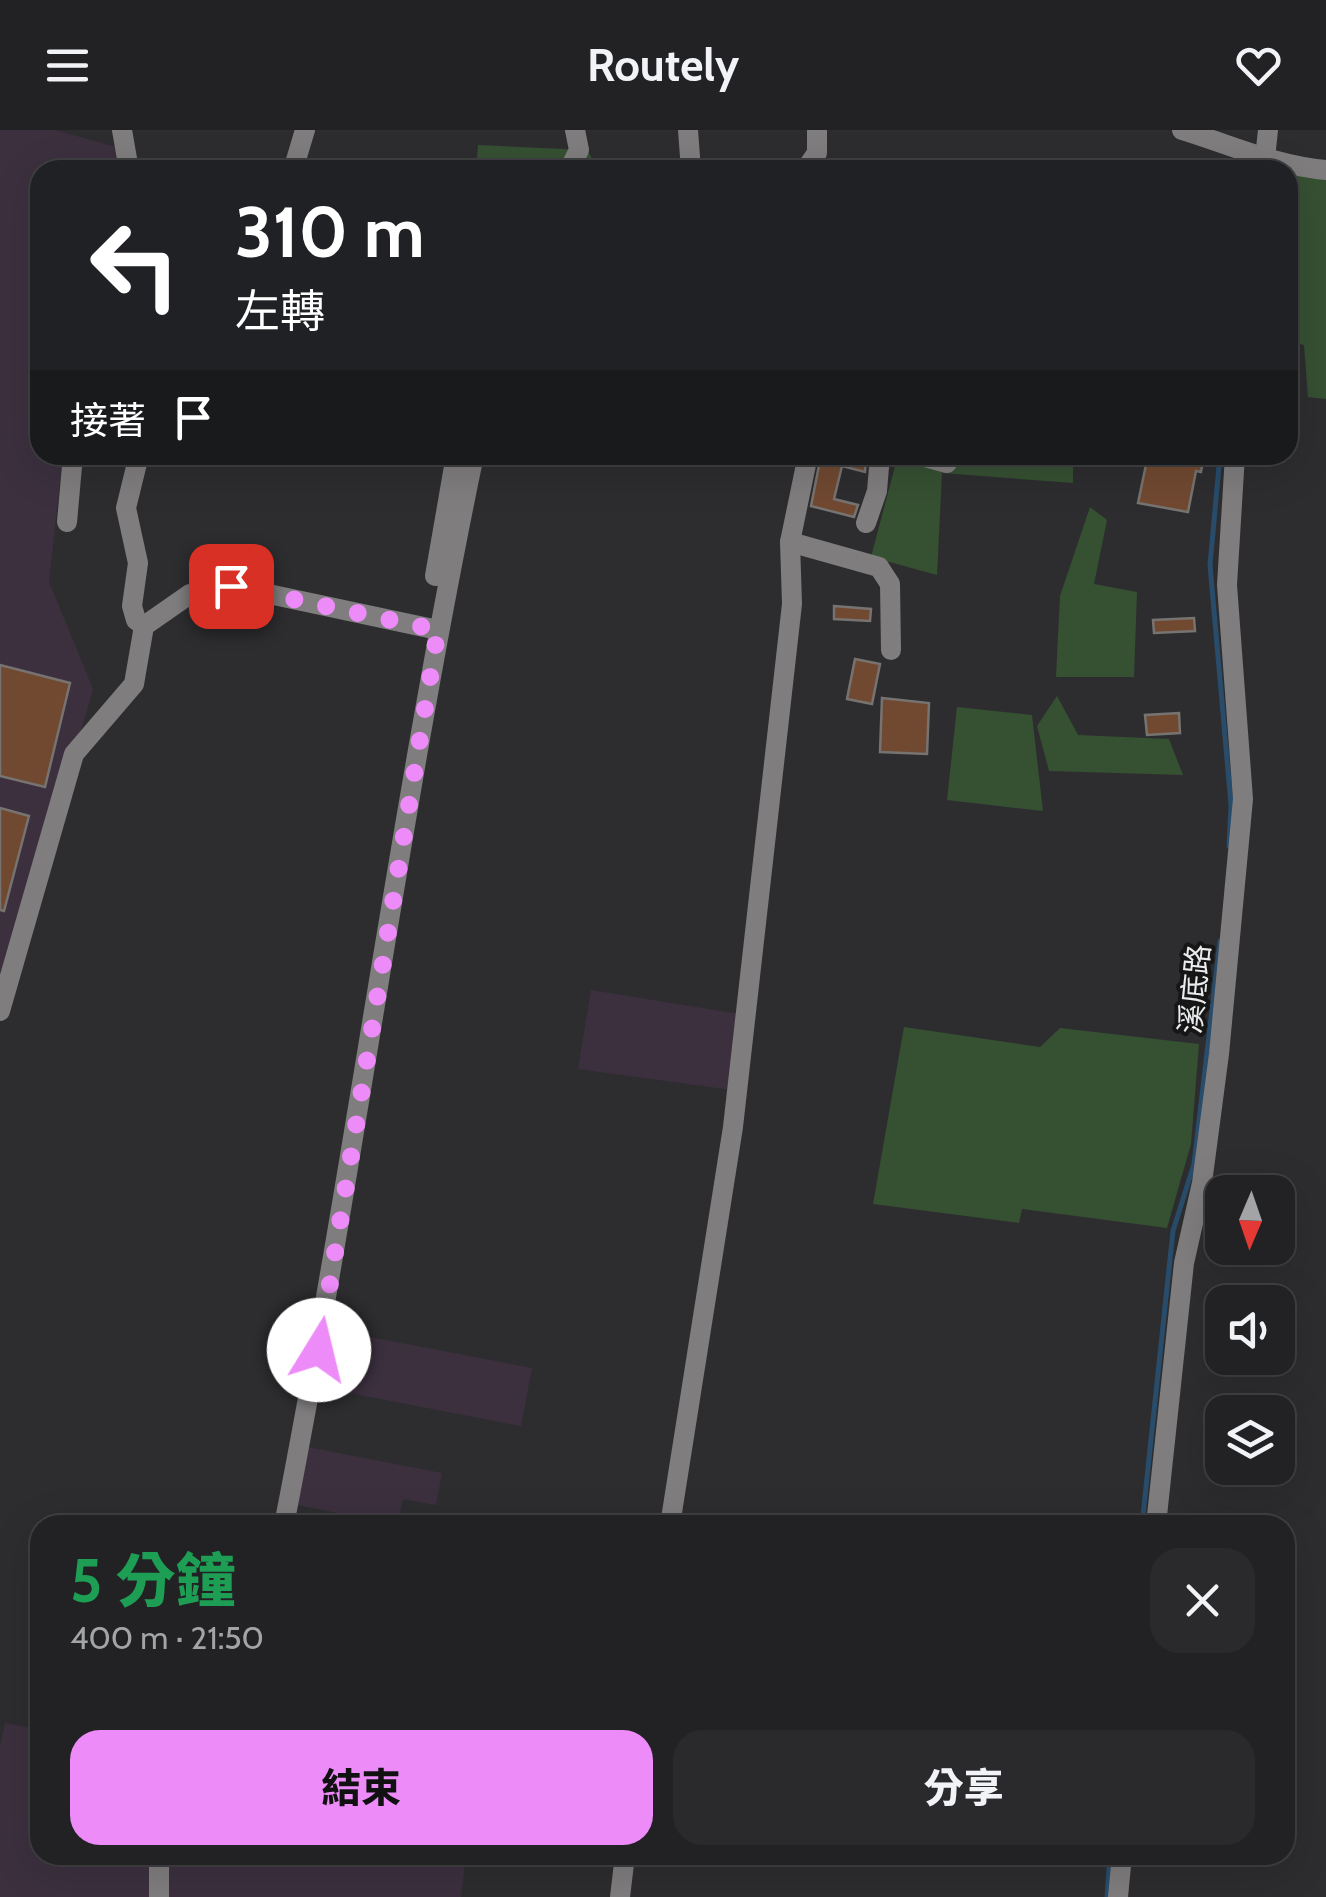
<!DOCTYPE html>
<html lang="zh-TW">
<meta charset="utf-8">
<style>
:root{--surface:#222224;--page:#2a2a2c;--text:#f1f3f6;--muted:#a2a4a6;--line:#3f3f41;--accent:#ed8cf9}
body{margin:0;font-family:Cabin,"Noto Sans TC",sans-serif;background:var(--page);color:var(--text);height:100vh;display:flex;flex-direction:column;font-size:38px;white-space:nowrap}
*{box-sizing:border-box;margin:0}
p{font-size:32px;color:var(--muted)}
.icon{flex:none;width:55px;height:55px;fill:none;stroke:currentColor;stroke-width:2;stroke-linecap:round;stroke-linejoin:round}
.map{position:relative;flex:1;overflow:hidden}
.details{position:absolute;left:30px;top:1385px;width:1265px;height:350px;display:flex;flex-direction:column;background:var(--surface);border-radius:30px;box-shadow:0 10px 40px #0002,0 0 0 2px var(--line)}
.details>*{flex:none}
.hud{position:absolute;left:30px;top:30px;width:1268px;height:305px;border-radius:30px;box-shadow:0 10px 40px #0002,0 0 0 2px var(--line);background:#202124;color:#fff;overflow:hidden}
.needle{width:65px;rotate:182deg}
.buttons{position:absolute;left:1205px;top:1045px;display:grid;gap:20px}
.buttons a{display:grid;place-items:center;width:90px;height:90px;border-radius:20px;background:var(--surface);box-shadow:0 10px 40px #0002,0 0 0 2px var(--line);font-size:50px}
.pin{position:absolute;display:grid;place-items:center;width:85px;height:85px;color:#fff;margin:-42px;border-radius:20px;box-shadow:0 5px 15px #0006}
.me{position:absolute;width:110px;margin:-55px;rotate:9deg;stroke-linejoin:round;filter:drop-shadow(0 0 8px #0008)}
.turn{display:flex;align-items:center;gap:35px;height:210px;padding:0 40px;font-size:45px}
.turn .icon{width:130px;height:130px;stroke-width:2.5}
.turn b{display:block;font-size:70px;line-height:85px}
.then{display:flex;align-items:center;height:95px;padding:0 40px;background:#0003;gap:20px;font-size:38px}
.round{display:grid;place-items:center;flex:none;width:105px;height:105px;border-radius:30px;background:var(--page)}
.overview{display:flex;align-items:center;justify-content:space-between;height:170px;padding:0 40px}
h1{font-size:60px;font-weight:800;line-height:75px;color:#1e9e55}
.action{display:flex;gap:20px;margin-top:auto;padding:20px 40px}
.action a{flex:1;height:115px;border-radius:30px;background:var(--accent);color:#111;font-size:40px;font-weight:800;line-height:115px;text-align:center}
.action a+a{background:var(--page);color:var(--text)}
header{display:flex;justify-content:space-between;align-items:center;height:130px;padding:0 40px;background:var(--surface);font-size:45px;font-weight:800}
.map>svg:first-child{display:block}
.industrial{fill:#3c303f}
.green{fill:#365032}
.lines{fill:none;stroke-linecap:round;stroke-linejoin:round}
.stream{stroke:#284c6a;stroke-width:5}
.building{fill:#714931;stroke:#767371;stroke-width:2.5}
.minor{stroke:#7f7d7d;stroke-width:20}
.route{stroke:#ed8cf9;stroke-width:18;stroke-dasharray:0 32.4}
.labels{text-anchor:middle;stroke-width:8;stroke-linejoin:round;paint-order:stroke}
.street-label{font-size:30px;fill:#eaebec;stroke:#161617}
</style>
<header><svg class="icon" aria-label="menu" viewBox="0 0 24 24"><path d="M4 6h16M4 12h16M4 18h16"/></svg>Routely<svg class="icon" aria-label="heart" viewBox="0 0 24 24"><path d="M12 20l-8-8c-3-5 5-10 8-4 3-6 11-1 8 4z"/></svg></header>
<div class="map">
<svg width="1326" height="1767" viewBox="0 0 1326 1767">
<rect width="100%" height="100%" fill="#2d2d30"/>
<g class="industrial">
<path d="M0 0H55L116 17 119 40H40V325H63L49 452 93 559 0 881Z"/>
<path d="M591 860 739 884 732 960 578 939Z"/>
<path d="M318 1197 532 1238 521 1296 303 1254Z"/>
<path d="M297 1315 442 1343 436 1375 403 1369 397 1394 291 1374Z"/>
<path d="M5 1593 40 1600V1725H466L461 1767H0V1616Z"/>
</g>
<g class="green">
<path d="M478 15 587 20 599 40H476Z"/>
<path d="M1288 41 1326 44V269L1308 267 1304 215 1288 211Z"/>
<path d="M898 325H1073V353L942 343 937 445 871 427Z"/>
<path d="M1090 377 1107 390 1094 454 1137 462 1134 547H1056L1060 466Z"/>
<path d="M1057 566 1078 605 1169 609 1183 645 1049 641 1037 596Z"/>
<path d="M957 577 1032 585 1043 681 947 670Z"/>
<path d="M904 897 1040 917 1060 898 1199 914 1191 1014 1167 1098 1022 1079 1019 1093 873 1074Z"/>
</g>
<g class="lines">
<g class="stream">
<path d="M1220 325 1210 435 1231 675 1229 716"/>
<path d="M1142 1395 1173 1101 1194 1034 1220 811"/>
<path d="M1107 1767 1110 1725"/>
</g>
</g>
<g class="building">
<path d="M821 325 866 329 865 342 842 336 834 369 858 375 854 387 811 376Z"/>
<path d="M1148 325H1204L1201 342 1196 341 1188 382 1138 373Z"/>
<path d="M834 476 871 479 870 491 834 489Z"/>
<path d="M1194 488 1195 501 1154 503 1153 490Z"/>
<path d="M855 529 880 534 872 574 847 569Z"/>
<path d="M0 535 70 553 45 657 0 646Z"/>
<path d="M882 568 929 573 927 624 880 622Z"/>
<path d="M1179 583 1180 603 1147 605 1145 585Z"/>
<path d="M0 678 29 686 4 781 0 780Z"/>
</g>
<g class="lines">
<g class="minor">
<path d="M122 0 129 40"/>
<path d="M688 0 691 40"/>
<path d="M1182 0C1231 15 1276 36 1326 40"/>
<path d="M1264 38 1268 0"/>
<path d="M293 40 305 0"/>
<path d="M569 40 579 20 575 0"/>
<path d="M805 40 817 23V0"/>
<path d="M139 325 126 378 138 433 132 476 136 490 144 496"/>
<path d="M918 325 947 333"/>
<path d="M67 392 73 325"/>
<path d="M866 393 877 361 880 325"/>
<path d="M790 412 879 437 890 454 891 520"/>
<path d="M435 446 456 325"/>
<path d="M0 881 74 624 134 554 144 496 190 464 231 456 438 500"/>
<path d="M284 1395C354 1039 400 680 474 325"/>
<path d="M670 1395 733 997 792 474 790 412 808 325"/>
<path d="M1156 1395 1184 1133 1202 1053 1219 924 1243 669 1227 455 1235 325"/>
<path d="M159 1725V1767"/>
<path d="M620 1767 625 1725"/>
<path d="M1118 1767 1122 1725"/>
</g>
</g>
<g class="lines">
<path class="route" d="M231 456 438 500 319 1220"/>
</g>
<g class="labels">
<g class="street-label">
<text transform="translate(1195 859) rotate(-84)" y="10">溪底路</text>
</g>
</g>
</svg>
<div class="buttons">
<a><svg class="needle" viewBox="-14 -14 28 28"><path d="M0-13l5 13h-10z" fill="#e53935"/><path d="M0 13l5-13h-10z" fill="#a2a4a6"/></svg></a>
<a><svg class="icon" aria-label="sound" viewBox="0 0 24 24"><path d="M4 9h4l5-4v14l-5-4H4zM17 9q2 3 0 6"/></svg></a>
<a><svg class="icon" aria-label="layers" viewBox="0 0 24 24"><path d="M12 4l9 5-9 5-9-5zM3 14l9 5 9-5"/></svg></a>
</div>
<div class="pin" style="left:231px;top:456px;background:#d93025"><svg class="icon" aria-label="arrive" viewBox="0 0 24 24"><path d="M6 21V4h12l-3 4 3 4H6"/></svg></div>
<svg class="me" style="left:319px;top:1220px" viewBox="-20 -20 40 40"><circle r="19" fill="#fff"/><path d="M0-13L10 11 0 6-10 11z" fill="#ed8cf9"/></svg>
<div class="hud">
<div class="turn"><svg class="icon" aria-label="left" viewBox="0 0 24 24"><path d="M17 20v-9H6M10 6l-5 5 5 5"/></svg><div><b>310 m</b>左轉</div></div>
<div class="then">接著<svg class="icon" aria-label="arrive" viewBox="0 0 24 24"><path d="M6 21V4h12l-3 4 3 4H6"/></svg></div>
</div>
<section class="details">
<div class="overview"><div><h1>5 分鐘</h1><p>400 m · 21:50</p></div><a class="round"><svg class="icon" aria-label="close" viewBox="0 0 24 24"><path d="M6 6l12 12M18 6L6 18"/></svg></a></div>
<div class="action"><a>結束</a><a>分享</a></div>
</section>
</div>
